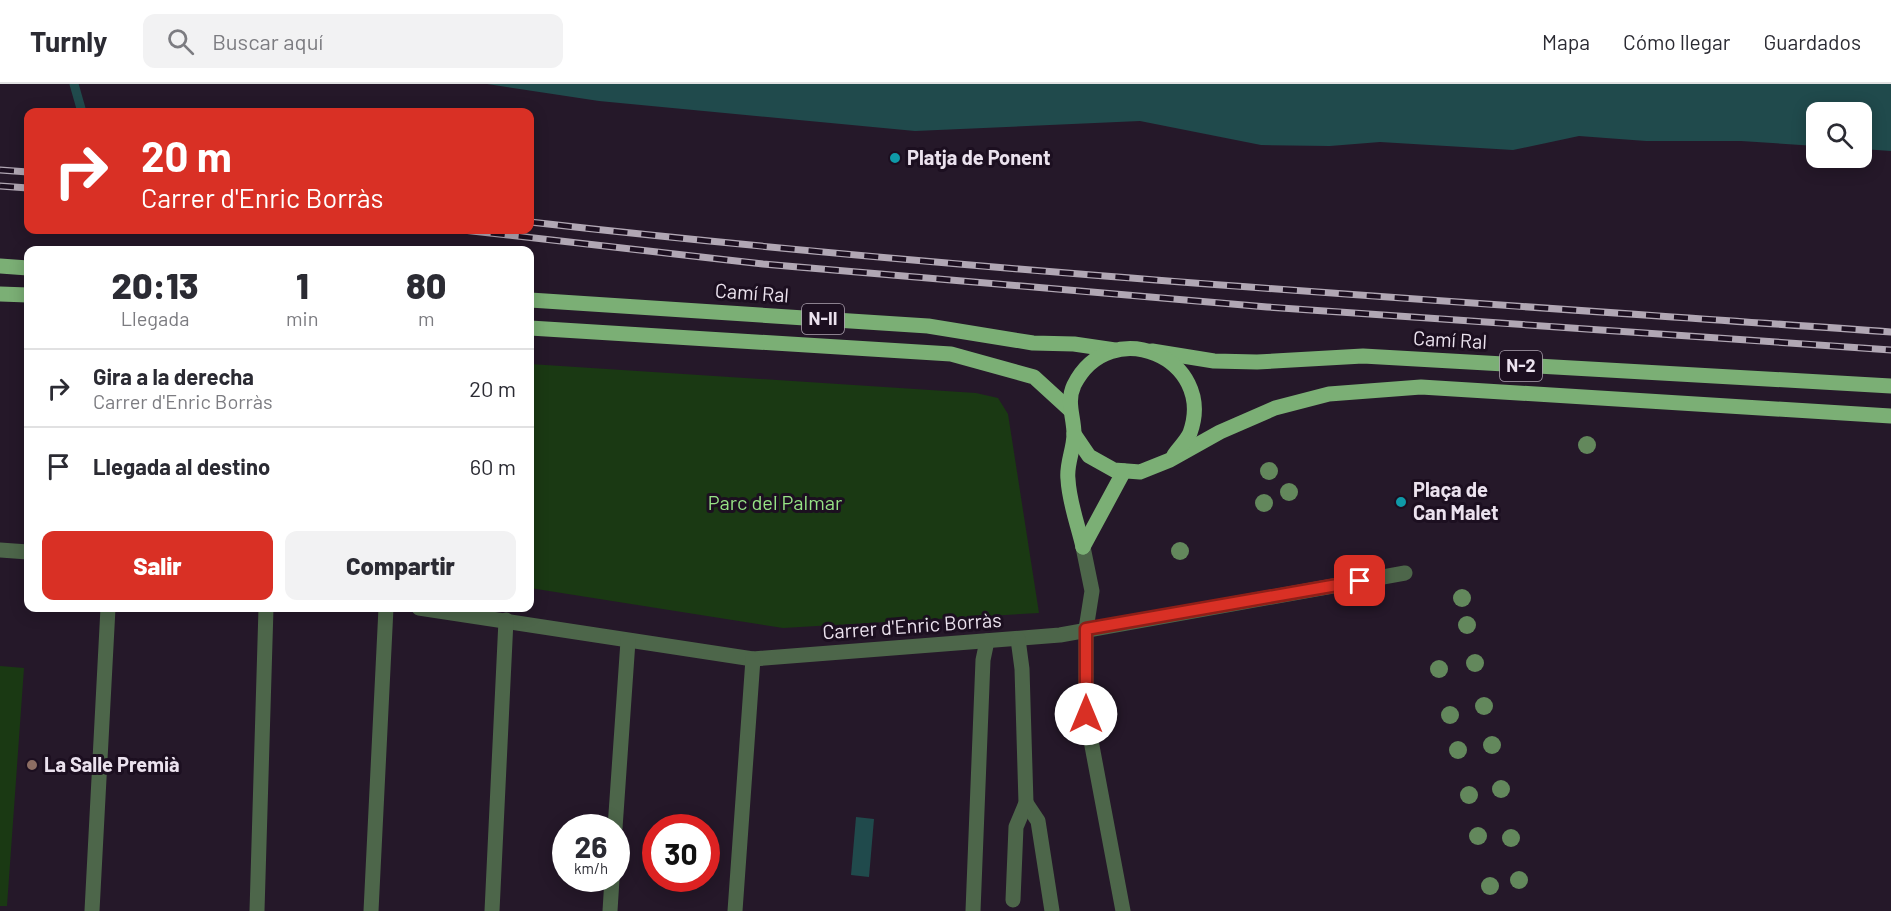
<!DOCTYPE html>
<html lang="es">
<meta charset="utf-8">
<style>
:root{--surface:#fff;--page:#f2f2f3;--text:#2b2b33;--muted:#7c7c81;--line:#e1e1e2;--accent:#d93025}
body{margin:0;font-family:Barlow,sans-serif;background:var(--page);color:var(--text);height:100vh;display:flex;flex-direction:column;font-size:22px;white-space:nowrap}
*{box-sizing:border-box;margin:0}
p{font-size:20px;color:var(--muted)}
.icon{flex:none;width:33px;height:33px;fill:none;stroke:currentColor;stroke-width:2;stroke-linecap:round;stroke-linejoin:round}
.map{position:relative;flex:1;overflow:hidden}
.side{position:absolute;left:24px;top:162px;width:510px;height:366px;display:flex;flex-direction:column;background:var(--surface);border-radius:12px;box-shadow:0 3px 15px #0003}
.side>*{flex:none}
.banner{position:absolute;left:24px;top:24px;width:510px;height:126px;border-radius:12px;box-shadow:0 3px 15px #0003;background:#d93025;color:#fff;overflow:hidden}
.fabs{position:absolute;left:1806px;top:18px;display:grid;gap:12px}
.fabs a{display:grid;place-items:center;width:66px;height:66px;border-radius:12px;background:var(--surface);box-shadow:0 3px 15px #0003;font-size:30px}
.speed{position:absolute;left:552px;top:730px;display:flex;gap:12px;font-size:30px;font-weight:700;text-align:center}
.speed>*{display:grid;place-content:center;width:78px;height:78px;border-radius:50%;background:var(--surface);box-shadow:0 3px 15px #0003;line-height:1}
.speed small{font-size:15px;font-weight:400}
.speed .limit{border:9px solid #d22;background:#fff;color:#111}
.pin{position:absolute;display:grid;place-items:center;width:51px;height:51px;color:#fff;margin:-26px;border-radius:12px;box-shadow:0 3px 9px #0006}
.me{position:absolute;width:66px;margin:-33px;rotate:0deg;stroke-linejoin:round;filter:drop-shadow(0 0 4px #0008)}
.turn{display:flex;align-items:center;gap:21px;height:126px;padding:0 18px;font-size:27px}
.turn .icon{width:78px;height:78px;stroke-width:2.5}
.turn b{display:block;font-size:42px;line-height:51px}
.eta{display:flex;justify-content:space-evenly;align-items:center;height:102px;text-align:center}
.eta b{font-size:36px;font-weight:800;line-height:42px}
.button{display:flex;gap:12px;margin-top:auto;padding:12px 18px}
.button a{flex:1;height:69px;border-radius:12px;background:var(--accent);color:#fff;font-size:24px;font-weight:800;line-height:69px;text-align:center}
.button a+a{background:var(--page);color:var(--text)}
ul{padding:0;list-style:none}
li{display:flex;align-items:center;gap:18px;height:78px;padding:0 18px;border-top:2px solid var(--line)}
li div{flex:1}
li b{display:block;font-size:22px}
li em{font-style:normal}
header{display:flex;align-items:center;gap:36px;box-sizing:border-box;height:84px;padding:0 30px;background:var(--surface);border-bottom:2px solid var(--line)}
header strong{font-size:28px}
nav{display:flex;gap:33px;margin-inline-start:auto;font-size:21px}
.search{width:420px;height:54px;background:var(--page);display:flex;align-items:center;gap:15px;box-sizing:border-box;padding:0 21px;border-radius:12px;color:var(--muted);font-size:22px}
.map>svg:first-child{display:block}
.green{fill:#1a3913}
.water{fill:#204a4c}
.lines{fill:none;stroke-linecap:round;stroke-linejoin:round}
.stream{stroke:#204a4c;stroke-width:9}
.minor{stroke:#4d664a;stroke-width:15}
.major{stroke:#7baf75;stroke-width:15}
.rail-casing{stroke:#b1a7b4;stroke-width:7}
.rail{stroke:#1c0f20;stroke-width:4.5;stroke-dasharray:14;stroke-linecap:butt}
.tree{fill:#63885c}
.route-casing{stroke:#8d1f18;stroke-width:15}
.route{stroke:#d93025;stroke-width:10}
.culture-dot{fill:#0f9aa8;stroke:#1c0f20;stroke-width:2}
.education-dot{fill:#8d6e63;stroke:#1c0f20;stroke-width:2}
.labels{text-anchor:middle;stroke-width:6;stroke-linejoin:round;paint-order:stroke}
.shield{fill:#1c0f20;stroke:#ada3b0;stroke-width:1.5}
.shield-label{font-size:18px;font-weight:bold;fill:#ebe2ee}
.poi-label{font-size:20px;font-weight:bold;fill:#ebe2ee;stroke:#1c0f20;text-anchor:start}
.street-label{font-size:20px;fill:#ebe2ee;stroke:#1c0f20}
.park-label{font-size:20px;fill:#96e385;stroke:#1c0f20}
</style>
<header>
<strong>Turnly</strong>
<div class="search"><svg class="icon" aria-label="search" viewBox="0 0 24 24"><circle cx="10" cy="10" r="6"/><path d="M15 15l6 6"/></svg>Buscar aquí</div>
<nav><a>Mapa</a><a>Cómo llegar</a><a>Guardados</a></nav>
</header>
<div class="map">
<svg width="1891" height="827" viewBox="0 0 1891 827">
<rect width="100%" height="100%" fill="#251829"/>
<g class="green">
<path d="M530 280 976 309 998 314 1008 330 1039 529 783 544 530 504Z"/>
<path d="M0 582 24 584 7 822H0Z"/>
</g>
<g class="water">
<path d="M487 0H1891V67L1862 65V28H1816V62L1741 57H1646L1579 52 1513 66 1380 58 1330 62 1261 61 1140 37 915 47 599 17Z"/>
<path d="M856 733 874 735 869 793 851 791Z"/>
</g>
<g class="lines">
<path class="stream" d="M74 0 82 28"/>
<g class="minor">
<path d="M1083 463 1092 507 1086 545V630L1123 827"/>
<path d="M0 466 28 468"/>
<path d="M419 524 753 575 1060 551 1405 489"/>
<path d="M1026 719 1038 737 1052 827"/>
<path d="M615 744 628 557"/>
<path d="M1013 816 1016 743 1026 719 1022 585 1018 555"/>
<path d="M92 827 108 524"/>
<path d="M257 827 266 524"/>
<path d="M371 827 386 524"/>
<path d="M492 827 506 536"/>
<path d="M610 827 612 795"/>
<path d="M735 827 753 575"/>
<path d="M973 827 983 576 987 557"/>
</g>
<g class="major">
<path d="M0 182 28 184"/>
<path d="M0 210 28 211"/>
<path d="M530 216 928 242 1033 259 1074 260 1115 266"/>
<path d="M530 244 951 270 1034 293 1069 325"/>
<path d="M1152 267 1214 277 1257 278 1363 272 1891 302"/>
<path d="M1074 350 1089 372 1114 386 1140 388 1170 376 1220 348 1275 324 1329 310 1421 303 1891 332"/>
<path d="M1083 463C1078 441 1069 418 1068 395 1066 381 1074 365 1074 350 1074 333 1066 318 1074 301 1110 229 1217 274 1190 349 1187 356 1179 364 1174 371"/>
<path d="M1083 463 1124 387"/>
</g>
<defs>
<g id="rail">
<path d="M0 86 28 88"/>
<path d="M0 102 28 104"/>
<path d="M530 138C982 189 1437 216 1891 248"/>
<path d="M463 146 763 180 1267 223 1891 266"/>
</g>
</defs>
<use href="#rail" class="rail-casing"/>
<use href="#rail" class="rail"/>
</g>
<g class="tree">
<circle cx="1587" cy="361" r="9"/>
<circle cx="1269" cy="387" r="9"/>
<circle cx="1289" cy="408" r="9"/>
<circle cx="1264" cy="419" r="9"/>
<circle cx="1180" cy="467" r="9"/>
<circle cx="1462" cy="514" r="9"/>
<circle cx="1467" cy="541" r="9"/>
<circle cx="1475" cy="579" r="9"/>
<circle cx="1439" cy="585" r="9"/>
<circle cx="1484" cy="622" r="9"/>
<circle cx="1450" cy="631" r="9"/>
<circle cx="1492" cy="661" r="9"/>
<circle cx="1458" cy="666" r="9"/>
<circle cx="1501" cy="705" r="9"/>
<circle cx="1469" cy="711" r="9"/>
<circle cx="1478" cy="752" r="9"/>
<circle cx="1511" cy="754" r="9"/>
<circle cx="1519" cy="796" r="9"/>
<circle cx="1490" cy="802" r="9"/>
</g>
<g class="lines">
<defs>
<path id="route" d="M1086 630V545L1360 497"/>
</defs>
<use href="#route" class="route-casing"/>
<use href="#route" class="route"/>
</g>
<g class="culture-dot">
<circle cx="895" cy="74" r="6"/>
<circle cx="1401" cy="418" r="6"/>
</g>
<circle class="education-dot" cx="32" cy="681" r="6"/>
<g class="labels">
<g class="shield">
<rect x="802" y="220" width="42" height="30" rx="4.5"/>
<rect x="1500" y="267" width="42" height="30" rx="4.5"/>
</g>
<g class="shield-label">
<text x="823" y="241">N-II</text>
<text x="1521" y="288">N-2</text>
</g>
<g class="poi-label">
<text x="907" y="81">Platja de Ponent</text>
<text x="1413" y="413">Plaça de<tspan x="1413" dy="23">Can Malet</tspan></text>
<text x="44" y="688">La Salle Premià</text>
</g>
<g class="street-label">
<text transform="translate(752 209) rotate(4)" y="7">Camí Ral</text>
<text transform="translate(1450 256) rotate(3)" y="7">Camí Ral</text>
<text transform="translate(912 542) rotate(-4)" y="7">Carrer d'Enric Borràs</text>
</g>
<g class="park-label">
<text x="775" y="426">Parc del Palmar</text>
</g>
</g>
</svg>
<div class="fabs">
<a><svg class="icon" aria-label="search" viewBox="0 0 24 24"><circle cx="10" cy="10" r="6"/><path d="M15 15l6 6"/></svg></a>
</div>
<div class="speed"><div>26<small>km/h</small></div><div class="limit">30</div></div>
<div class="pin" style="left:1360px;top:497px;background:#d93025"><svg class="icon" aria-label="arrive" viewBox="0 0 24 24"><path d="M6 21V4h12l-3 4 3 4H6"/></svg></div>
<svg class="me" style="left:1086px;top:630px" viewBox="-20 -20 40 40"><circle r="19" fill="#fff"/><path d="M0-13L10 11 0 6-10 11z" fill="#d93025"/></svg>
<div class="banner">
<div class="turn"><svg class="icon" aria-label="right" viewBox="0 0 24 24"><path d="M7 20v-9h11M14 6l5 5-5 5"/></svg><div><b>20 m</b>Carrer d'Enric Borràs</div></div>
</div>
<section class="side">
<div class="eta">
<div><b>20:13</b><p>Llegada</p></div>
<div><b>1</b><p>min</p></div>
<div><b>80</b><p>m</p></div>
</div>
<ul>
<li><svg class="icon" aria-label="right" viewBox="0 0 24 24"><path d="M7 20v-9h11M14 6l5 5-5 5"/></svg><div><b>Gira a la derecha</b><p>Carrer d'Enric Borràs</p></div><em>20 m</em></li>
<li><svg class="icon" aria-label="arrive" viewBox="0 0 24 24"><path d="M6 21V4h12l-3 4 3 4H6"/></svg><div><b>Llegada al destino</b></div><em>60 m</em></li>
</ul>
<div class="button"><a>Salir</a><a>Compartir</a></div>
</section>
</div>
